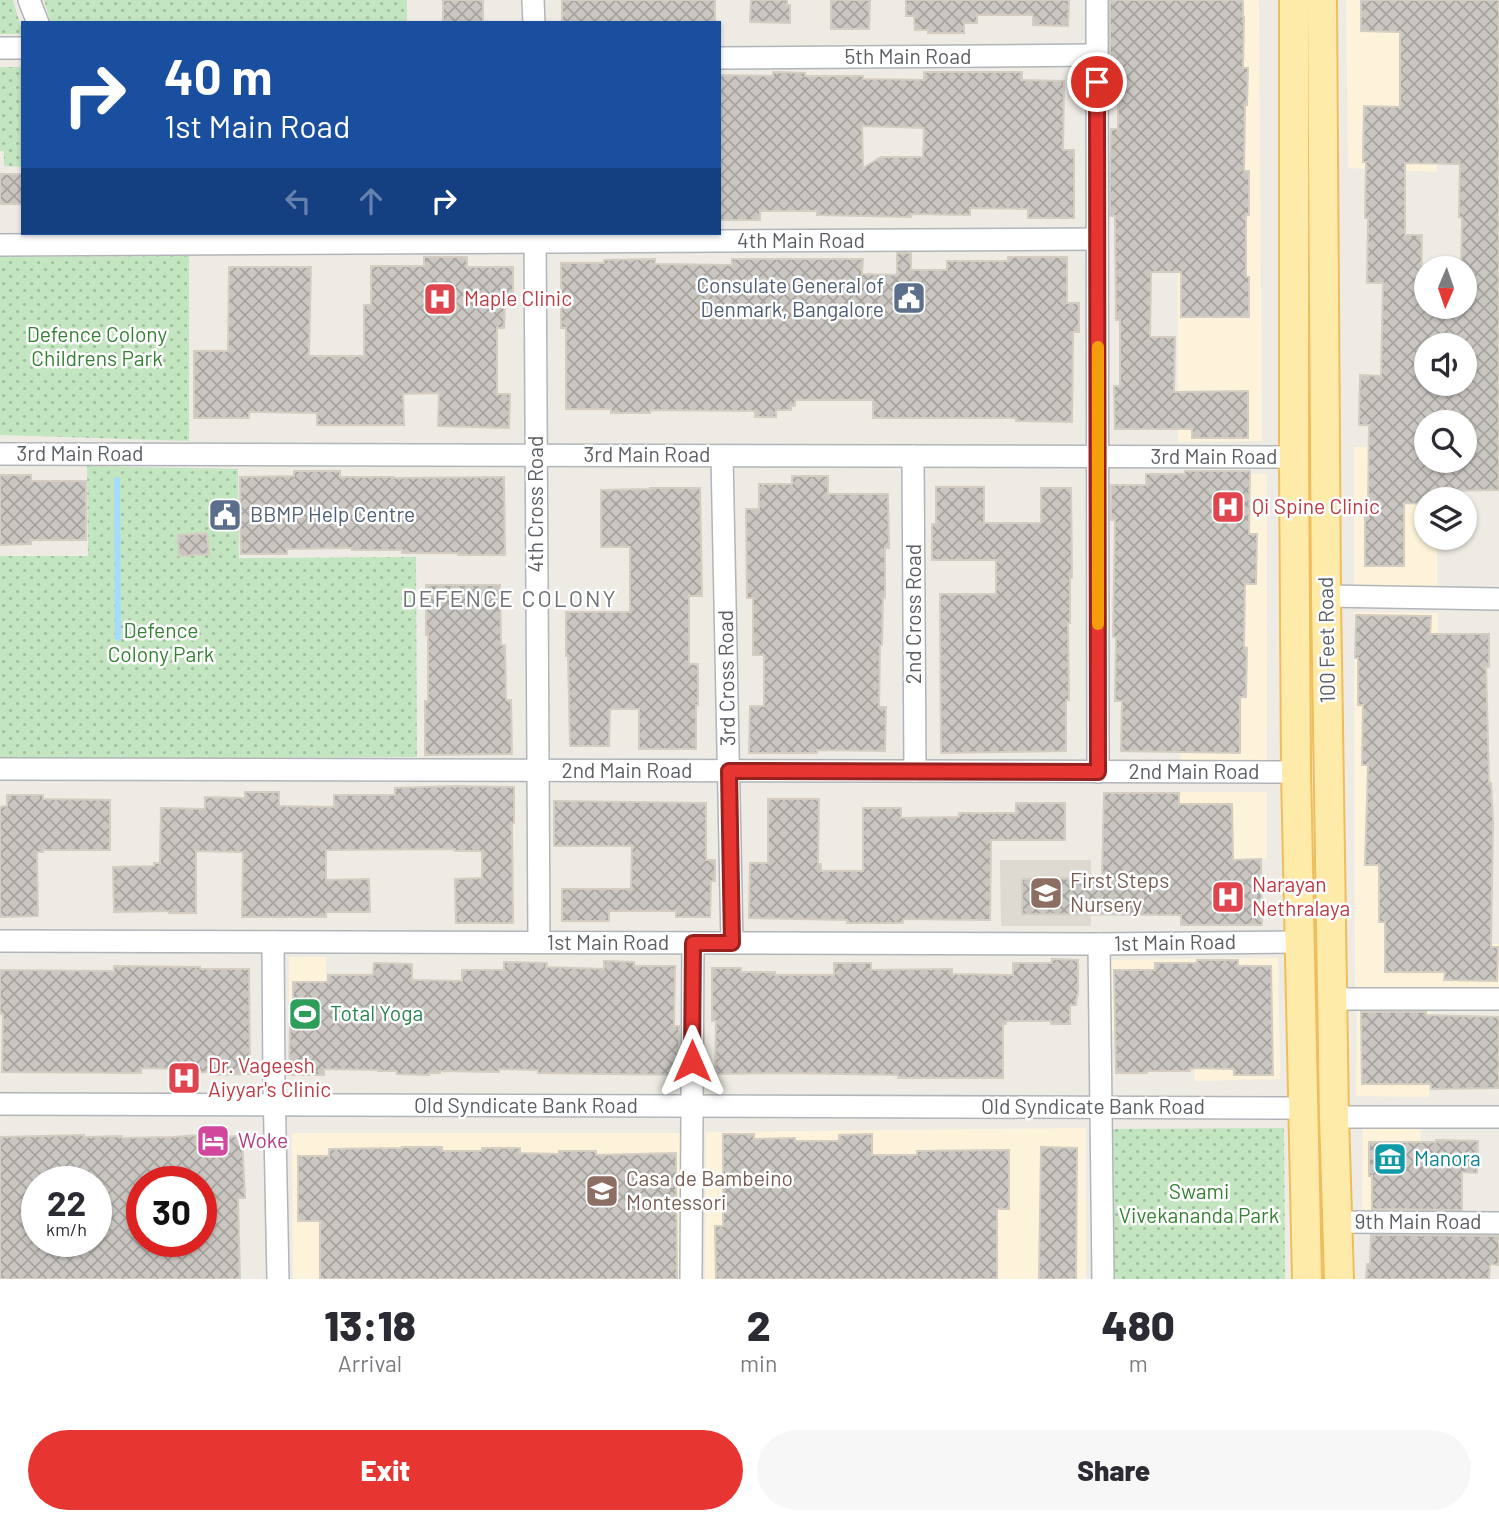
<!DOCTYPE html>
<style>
:root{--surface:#fff;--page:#f7f7f7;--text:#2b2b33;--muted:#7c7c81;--accent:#e73532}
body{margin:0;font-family:Barlow,sans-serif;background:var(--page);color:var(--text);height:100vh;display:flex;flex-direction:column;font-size:26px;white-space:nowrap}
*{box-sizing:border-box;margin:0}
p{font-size:23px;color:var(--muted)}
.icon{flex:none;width:38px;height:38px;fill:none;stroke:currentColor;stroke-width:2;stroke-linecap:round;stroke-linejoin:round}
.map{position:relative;height:1279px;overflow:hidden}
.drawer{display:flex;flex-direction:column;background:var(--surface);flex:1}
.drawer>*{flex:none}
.guide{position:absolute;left:21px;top:21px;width:700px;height:214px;border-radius:0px;box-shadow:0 2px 5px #0004;background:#1a4fa0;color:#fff;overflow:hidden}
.needle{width:46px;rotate:182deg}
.tools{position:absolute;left:1414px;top:256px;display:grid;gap:14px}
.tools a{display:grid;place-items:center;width:63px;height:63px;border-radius:50%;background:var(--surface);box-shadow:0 2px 5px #0004;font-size:35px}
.speed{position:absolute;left:21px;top:1166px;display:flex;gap:14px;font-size:35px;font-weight:700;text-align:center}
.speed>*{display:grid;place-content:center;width:91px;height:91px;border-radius:50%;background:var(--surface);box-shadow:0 2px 5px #0004;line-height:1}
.speed small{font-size:18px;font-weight:400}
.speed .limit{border:10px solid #d22;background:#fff;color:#111}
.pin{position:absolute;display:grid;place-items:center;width:60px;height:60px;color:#fff;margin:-30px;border:4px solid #fff;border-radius:50%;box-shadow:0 2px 7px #0007}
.me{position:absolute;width:77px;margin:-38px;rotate:0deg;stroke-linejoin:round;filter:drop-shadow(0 0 5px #0008)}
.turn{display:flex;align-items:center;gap:24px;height:147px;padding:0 28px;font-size:32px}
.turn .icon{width:91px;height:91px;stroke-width:2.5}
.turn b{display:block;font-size:49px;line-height:60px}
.lanes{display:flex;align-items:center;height:66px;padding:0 28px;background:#0003;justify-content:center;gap:35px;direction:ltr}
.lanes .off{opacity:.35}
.eta{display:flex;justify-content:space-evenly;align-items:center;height:119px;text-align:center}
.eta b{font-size:42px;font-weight:800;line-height:49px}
.primary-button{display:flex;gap:14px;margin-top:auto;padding:14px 28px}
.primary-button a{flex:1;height:80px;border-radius:42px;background:var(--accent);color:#fff;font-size:28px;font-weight:800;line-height:80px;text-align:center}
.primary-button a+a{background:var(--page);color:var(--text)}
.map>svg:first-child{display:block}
.commercial{fill:#fdf3da}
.education{fill:#dedad2}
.green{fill:url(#green-dots)}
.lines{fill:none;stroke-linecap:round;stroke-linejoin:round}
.stream{stroke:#a5dcfe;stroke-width:6}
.building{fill:url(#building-cross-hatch);stroke:#d3cdc2;stroke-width:2;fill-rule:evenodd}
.minor-casing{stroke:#b1b5b9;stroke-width:24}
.major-casing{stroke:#efbd5c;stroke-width:32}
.minor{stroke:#fff;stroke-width:21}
.major{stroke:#feebaa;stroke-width:28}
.route-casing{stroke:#962220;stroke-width:18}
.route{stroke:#e73532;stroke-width:12}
.slow{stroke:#f59e0b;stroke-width:12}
.labels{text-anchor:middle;stroke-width:5;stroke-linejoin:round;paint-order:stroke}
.street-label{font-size:21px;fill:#5c6064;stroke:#fff}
.service-label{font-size:21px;fill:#4e5e75;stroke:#fff;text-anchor:end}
.health-label{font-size:21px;fill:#be3a42;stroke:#fff;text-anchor:start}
.park-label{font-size:21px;fill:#368235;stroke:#fff}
.education-label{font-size:21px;fill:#785e54;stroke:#fff;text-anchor:start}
.leisure-label{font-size:21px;fill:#27864d;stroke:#fff;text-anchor:start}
.hotel-label{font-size:21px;fill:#b23c85;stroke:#fff;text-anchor:start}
.culture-label{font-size:21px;fill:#0d838f;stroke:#fff;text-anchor:start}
.neighbourhood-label{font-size:23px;letter-spacing:2px;fill:#6d7276;stroke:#fff}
</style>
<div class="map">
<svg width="1499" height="1279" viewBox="0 0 1499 1279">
<defs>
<pattern id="green-dots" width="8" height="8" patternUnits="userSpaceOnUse" patternTransform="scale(1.75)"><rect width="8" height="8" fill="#c3e6c1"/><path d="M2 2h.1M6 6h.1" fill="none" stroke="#a2bea0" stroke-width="1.8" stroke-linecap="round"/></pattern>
<pattern id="building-cross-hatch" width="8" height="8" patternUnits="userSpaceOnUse" patternTransform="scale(1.75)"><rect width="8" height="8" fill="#cac6c1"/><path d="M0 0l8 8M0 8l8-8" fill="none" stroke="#a7a4a0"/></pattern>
</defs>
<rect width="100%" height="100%" fill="#eeebe4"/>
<g class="commercial">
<path d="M1177 0H1259L1262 441 1178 442Z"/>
<path d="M1346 0H1438L1437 172 1348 168Z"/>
<path d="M1354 447H1426V460H1437V499H1426V537H1437V590L1354 589Z"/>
<path d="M1179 474H1267V761H1181Z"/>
<path d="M1354 612 1438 613V945L1499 944V991H1355Z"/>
<rect x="1177" y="792" width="90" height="67"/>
<rect x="289" y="957" width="37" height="64"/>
<path d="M1278 958 1280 1079 1195 1081 1194 1029 1111 1030 1110 960Z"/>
<path d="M1357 1003 1430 1004 1429 1097 1356 1096Z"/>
<path d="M1363 1125H1421L1420 1213 1362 1212Z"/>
<path d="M1086 1128V1279H705L706 1132Z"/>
<path d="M292 1133H680L681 1279H293Z"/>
</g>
<path class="education" d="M1000 860H1091V926H1001Z"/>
<g class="green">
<path d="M0 0H13L23 34H0Z"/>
<path d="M44 0H407V23H51Z"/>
<path d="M0 67H23V167L4 166V151H0Z"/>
<path d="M189 256V441L0 435V257Z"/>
<path d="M87 466 238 469 239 558 416 557 417 757 0 759V556H88Z"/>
<path d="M1284 1128 1285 1279H1114L1113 1129Z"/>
</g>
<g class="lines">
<path class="stream" d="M117 480 118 638"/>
</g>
<g class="building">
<rect x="443" y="0" width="40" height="23"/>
<rect x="562" y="0" width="153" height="23"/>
<path d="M751 0H787V5H790V23L750 22Z"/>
<path d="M831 0H870L869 29H831Z"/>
<path d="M906 0H1069L1068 26 1033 25V15H977V23H964V33H928V30H915L914 16H906Z"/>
<path d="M1110 0H1243V17H1244L1243 68H1248L1247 105H1245L1244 171H1249V215H1246V277H1249V317H1181V272H1151L1150 337H1175L1174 392 1248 391V438H1192V429H1115L1114 386H1120V320H1116L1115 216H1110V173L1111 129H1118V69H1110Z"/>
<path d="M1361 0H1499V490L1432 491V499H1426V504L1404 503V566H1365V509H1368L1369 425H1359L1360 375 1381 376 1383 283H1367L1368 218H1365L1366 162H1363L1364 106 1400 107V32L1361 31ZM1405 163 1460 164 1459 217 1462 218 1461 268H1465V306L1421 307 1422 235H1405ZM1426 345H1465V383H1426ZM1431 419H1465V460H1426V422H1431Z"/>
<path d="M773 72 805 73V76H863V79L924 80V72H1022V80L1064 81 1063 150H1074V218H1028V209L970 208V215L911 214V217L817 215V211H760V220H719V75L773 76ZM862 126 924 128 923 157H881L863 168Z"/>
<rect x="0" y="174" width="23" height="30"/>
<path d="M897 253H911V270H947V261H1008V257H1067V303H1079V332H1073L1072 422 1016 421V418H873V400H795V406H791V410H776V417H755V411L650 410V413H611V409H566V328H561V263H604V260L655 259V264L732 265V259H863L862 274 897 275Z"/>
<path d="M424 257H467V267H513V302H505L504 328H497V394H510L509 428 438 426 439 393 403 394 404 425H317V413L249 412V418H194V351H228L229 267H311L309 356H364V305H371V266H424Z"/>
<path d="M294 471H340V477H394V478L504 477 505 555H458V553H402V550H352V548L287 549V554H241L240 477 294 476Z"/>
<path d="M1185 471H1250L1249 534H1257L1256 584H1245L1244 647 1247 648 1246 697H1240V753L1121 751 1122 701H1115L1116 637H1113L1115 520H1111V485H1146V474H1185Z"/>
<path d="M0 475H31V481H86V540H31V544L0 545Z"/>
<path d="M792 476H828V494H888L889 548H885V598H883L882 645H880L879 707H886L885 751 817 750V753H749L750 706H764V655H753V598H747L746 509H759V484H792Z"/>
<path d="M936 487H984V523H1041V488H1071L1072 578H1070V623H1068L1069 700H1066V751L941 753 940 594H996V560H932V524H936Z"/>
<path d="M650 488H700L702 596H689V664H698V705H696V749H639V709H610L609 746H570L568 656H566V612H630V547H601V490L650 489Z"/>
<path d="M207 533 209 554 179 556 178 535Z"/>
<path d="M426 585H500L501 645H505L506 700H511L512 754 425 755V701H428V635H426Z"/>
<path d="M1356 615 1431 616 1430 634H1489V667H1486L1487 703 1489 783H1491L1493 821 1491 947H1498L1497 981 1444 980 1445 972H1385V922H1379V865H1365L1368 765H1362L1363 705H1358V658H1355Z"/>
<path d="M454 786 514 787V823H512L513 923H456L455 879 482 878V851H455V849L326 850V880L369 879 370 912H326V917H242L243 852 196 851V913H169V911L114 912 113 867 154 866V863H160L161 808 205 809V797L245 798V792H279V806L334 807V795H395V788Z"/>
<path d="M1104 793H1179V804H1232L1233 860 1261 859 1262 925H1181V915L1022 914V879L1102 878Z"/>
<path d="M7 795H43V799L110 800V850H43V852H37L38 916 0 917V807L7 806Z"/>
<path d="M768 799H819L818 864H821V871H863V808H901V818L959 817V813H1016V803H1065V840H991L990 920 903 919V923H847V920L749 918 750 863H768Z"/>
<path d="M554 801 706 803V860H715V881H711L710 917H676V911H609V921H562V889H631L632 846H554Z"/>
<path d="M1052 959 1078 960V995H1077L1076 1005H1070V1024H1051V1021H1006V1024H1003V1078H898V1075L787 1073 715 1074 716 1021H712V968H741V972H775V975H834V963H871V970L952 969V974L1013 975V963H1052Z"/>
<path d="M1197 960H1238V966H1271L1273 1075H1234V1069L1190 1068V1071H1147V1073H1116L1114 970H1155V963H1197Z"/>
<path d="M604 961 634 962V966H675L674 1026H679V1075L538 1073V1070L499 1069V1072L440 1071V1073H429V1075L397 1074V1071H378V1070L324 1069V1075H289L290 1023H293V982H328V975H373L374 963 412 964V980L462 981V970H504V962L547 963 546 967 604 969Z"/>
<path d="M114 966 200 967V969H249L250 1074 214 1075V1072L179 1073V1069L141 1068V1073L2 1072 3 1014H0V970L114 971Z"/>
<path d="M1361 1012H1426V1015L1499 1017V1088L1431 1089V1084H1362Z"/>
<path d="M211 1134V1137L242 1136 245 1198H238L240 1279H0V1137L84 1135V1137L122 1136V1138L173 1137ZM37 1181H96V1241H37ZM142 1181H201V1241H142Z"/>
<path d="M723 1134H754V1139L795 1138V1141H839V1135L872 1134V1155H917V1151L1009 1150V1209H997V1279H716L715 1226H723Z"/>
<path d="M1436 1140 1478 1141 1477 1173 1462 1172V1210L1372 1209V1176H1369V1142H1436Z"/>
<path d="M402 1147H442V1151H482V1148H520V1153L559 1154V1151H596V1155L676 1153 677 1279H320V1221H298V1156H329V1149L402 1148Z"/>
<path d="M1041 1147 1077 1148 1076 1279H1039Z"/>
<path d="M1371 1235 1499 1236V1265L1490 1264 1489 1279H1366L1367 1264H1370Z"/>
</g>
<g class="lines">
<defs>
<g id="minor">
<path d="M29 0 38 23"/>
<path d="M533 0 534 23"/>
<path d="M1097 0 1098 772"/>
<path d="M0 48H23"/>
<path d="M719 58 1097 55"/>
<path d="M535 233 539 942"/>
<path d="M0 245 1097 239"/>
<path d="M0 454 1294 457"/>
<path d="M722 456 732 943"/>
<path d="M913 456 915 771"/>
<path d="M1326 596 1499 599"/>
<path d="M0 769 1296 772"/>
<path d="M0 941 1099 944 1300 942"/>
<path d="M273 942 274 1083 278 1279"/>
<path d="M1099 944 1103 1279"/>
<path d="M1333 999H1499"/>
<path d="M0 1104 1303 1108"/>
<path d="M1334 1117H1499"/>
<path d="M1338 1222 1499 1223"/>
<path d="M691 1279 693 943"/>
</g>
<g id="major">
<path d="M1294 0V457L1296 772 1307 1279"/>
<path d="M1322 0 1326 596 1334 1117 1339 1279"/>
</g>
</defs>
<use href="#minor" class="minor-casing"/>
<use href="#major" class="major-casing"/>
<use href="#minor" class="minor"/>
<use href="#major" class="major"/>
</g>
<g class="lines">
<defs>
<path id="route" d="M692 1061 693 943H732L729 771 1098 772 1097 82"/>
</defs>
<use href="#route" class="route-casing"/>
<use href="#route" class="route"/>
<path class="slow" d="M1098 347V624"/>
</g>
<defs>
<symbol id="civic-square" viewBox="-11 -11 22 22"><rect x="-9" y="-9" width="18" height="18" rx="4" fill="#5c6f8a" stroke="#fff"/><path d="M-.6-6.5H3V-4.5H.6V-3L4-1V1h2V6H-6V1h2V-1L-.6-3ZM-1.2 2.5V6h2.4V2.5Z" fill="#fff"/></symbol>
<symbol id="hospital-square" viewBox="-11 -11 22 22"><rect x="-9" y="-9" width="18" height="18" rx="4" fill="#e0444e" stroke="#fff"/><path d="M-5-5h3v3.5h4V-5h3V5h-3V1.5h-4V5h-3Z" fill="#fff"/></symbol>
<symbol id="school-square" viewBox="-11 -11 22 22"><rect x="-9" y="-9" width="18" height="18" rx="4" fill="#8d6e63" stroke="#fff"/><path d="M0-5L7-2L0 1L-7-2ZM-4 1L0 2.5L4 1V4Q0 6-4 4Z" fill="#fff"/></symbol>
<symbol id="stadium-square" viewBox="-11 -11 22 22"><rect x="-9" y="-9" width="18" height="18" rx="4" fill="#2e9e5b" stroke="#fff"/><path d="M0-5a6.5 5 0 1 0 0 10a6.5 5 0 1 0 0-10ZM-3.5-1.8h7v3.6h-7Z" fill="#fff"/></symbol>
<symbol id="hotel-square" viewBox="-11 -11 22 22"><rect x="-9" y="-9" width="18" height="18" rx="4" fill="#d1479c" stroke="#fff"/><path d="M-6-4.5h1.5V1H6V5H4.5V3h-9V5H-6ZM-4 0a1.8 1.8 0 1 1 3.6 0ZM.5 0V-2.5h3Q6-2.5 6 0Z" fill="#fff"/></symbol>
<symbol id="museum-square" viewBox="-11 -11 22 22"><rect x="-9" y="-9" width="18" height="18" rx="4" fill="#0f9aa8" stroke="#fff"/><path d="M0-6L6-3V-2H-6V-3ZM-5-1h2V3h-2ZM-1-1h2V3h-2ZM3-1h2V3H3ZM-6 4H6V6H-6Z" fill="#fff"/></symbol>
</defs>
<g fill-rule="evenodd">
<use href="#civic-square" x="890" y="279" width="38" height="38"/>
<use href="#hospital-square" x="421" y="280" width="38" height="38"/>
<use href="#hospital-square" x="1209" y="488" width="38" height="38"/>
<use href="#civic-square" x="206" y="496" width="38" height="38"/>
<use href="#school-square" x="1027" y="874" width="38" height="38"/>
<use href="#hospital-square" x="1209" y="878" width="38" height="38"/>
<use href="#stadium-square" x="286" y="995" width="38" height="38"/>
<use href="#hospital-square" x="165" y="1059" width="38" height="38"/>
<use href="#hotel-square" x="194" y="1122" width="38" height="38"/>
<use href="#museum-square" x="1371" y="1140" width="38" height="38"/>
<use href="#school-square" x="583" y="1172" width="38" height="38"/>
</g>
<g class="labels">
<g class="street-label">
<text x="908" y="64">5th Main Road</text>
<text x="801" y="248">4th Main Road</text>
<text x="80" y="461">3rd Main Road</text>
<text x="647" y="462">3rd Main Road</text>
<text x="1214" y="464">3rd Main Road</text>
<text transform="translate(536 504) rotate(-90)" y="7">4th Cross Road</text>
<text transform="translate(914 614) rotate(-90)" y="7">2nd Cross Road</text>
<text transform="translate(1327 640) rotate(-91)" y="7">100 Feet Road</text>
<text transform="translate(727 678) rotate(-91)" y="7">3rd Cross Road</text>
<text x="627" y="778">2nd Main Road</text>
<text x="1194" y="779">2nd Main Road</text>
<text x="608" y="950">1st Main Road</text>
<text transform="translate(1175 943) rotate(-1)" y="7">1st Main Road</text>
<text x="526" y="1113">Old Syndicate Bank Road</text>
<text x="1093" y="1114">Old Syndicate Bank Road</text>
<text x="1418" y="1229">9th Main Road</text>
</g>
<g class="service-label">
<text x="884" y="293">Consulate General of<tspan x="884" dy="24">Denmark, Bangalore</tspan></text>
<text x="250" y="522" text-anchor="start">BBMP Help Centre</text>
</g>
<g class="health-label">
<text x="464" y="306">Maple Clinic</text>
<text x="1252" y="514">Qi Spine Clinic</text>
<text x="1252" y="892">Narayan<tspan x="1252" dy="24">Nethralaya</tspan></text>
<text x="208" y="1073">Dr. Vageesh<tspan x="208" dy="24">Aiyyar's Clinic</tspan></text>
</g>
<g class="park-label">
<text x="97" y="342">Defence Colony<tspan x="97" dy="24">Childrens Park</tspan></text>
<text x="161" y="638">Defence<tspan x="161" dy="24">Colony Park</tspan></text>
<text x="1199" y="1199">Swami<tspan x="1199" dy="24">Vivekananda Park</tspan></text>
</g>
<g class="education-label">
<text x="1070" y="888">First Steps<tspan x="1070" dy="24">Nursery</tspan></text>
<text x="626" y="1186">Casa de Bambeino<tspan x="626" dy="24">Montessori</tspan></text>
</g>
<g class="leisure-label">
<text x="330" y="1021">Total Yoga</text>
</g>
<g class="hotel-label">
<text x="238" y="1148">Woke</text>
</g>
<g class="culture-label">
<text x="1414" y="1166">Manora</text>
</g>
<g class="neighbourhood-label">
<text x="510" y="607">DEFENCE COLONY</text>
</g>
</g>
</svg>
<div class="tools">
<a><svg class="needle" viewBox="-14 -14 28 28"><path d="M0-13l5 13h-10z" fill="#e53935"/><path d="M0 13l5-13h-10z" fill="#7c7c81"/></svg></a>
<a><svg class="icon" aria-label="sound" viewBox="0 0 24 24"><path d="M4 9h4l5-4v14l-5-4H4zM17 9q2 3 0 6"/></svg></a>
<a><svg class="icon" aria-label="search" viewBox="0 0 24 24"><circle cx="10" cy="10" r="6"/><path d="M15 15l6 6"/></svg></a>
<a><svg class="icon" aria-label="layers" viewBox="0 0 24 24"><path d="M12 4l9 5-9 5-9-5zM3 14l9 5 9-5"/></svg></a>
</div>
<div class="speed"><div>22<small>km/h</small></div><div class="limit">30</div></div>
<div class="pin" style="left:1097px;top:82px;background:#d93025"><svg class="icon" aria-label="arrive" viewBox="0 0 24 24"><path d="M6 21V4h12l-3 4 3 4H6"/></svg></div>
<svg class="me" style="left:692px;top:1061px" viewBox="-20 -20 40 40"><path d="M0-17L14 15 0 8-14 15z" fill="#e73532" stroke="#fff" stroke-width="4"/></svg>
<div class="guide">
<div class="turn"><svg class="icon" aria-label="right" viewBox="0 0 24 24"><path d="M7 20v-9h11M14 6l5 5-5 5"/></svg><div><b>40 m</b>1st Main Road</div></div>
<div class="lanes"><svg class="icon off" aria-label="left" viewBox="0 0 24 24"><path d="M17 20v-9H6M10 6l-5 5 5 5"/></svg><svg class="icon off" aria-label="ahead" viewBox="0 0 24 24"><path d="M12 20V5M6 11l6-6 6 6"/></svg><svg class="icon" aria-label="right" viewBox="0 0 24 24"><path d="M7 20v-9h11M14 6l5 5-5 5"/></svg></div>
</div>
</div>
<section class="drawer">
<div class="eta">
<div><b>13:18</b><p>Arrival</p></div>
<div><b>2</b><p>min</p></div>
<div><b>480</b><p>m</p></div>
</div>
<div class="primary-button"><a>Exit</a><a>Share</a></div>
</section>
